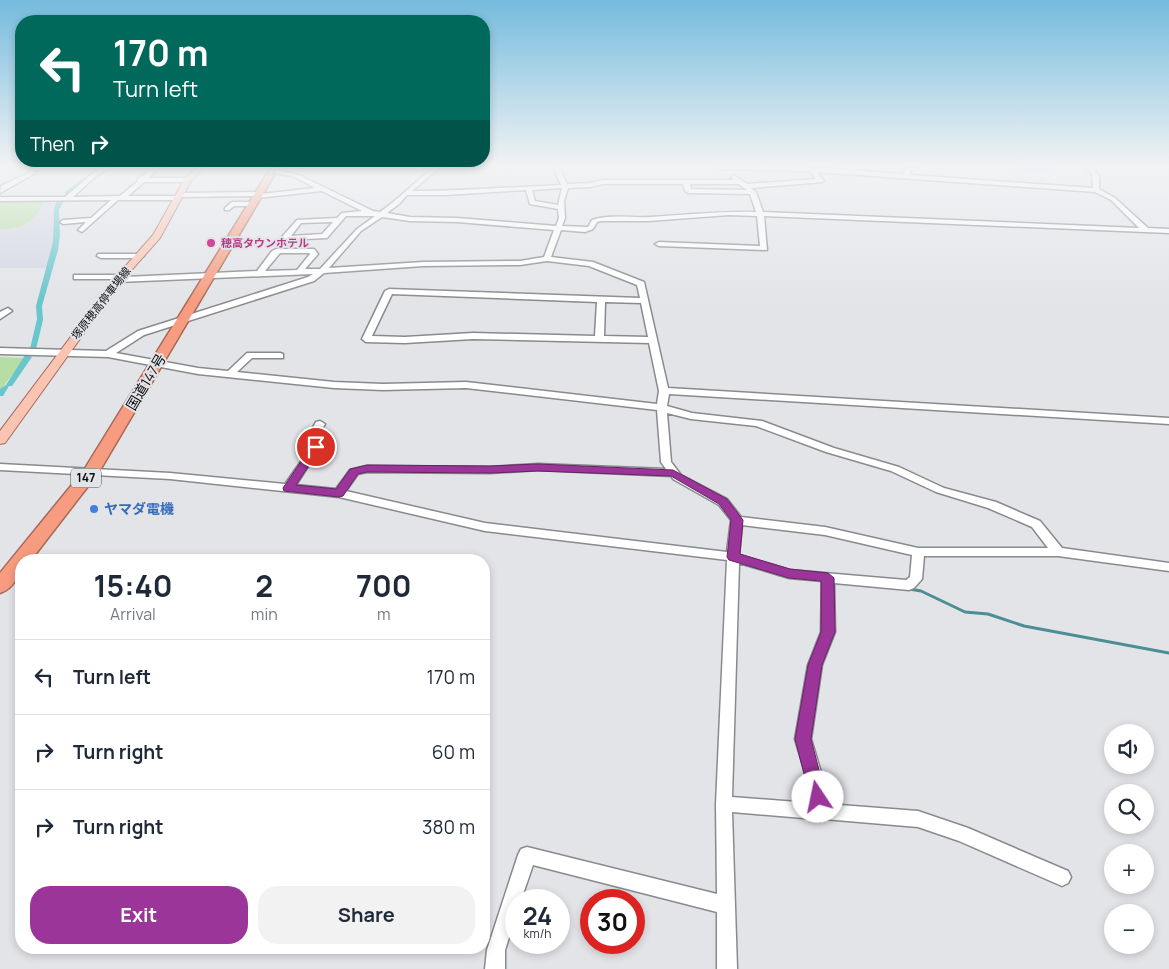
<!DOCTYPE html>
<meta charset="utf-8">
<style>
:root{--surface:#fff;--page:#f2f2f3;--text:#1f2937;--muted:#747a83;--line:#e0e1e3;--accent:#9b3599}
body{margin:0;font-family:Manrope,"Noto Sans JP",sans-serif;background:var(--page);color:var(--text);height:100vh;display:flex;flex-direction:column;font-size:19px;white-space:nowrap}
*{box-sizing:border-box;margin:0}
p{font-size:16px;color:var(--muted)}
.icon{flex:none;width:28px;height:28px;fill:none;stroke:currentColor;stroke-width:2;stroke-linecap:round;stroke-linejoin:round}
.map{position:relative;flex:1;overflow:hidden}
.details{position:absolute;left:15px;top:554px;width:475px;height:400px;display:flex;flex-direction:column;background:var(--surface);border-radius:20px;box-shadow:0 2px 8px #0003}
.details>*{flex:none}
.banner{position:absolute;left:15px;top:15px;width:475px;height:152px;border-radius:20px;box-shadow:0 2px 8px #0003;background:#00695c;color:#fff;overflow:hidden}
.tools{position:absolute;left:1104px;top:724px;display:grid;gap:10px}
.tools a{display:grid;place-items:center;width:50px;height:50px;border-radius:50%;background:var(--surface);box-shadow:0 2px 8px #0003;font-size:25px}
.speed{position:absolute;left:505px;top:889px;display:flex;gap:10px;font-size:25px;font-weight:700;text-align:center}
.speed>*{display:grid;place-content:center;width:65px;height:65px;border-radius:50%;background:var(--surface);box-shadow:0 2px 8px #0003;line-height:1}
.speed small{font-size:12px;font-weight:400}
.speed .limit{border:8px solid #d22;background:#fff;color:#111}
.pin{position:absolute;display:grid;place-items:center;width:42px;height:42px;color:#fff;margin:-21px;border:2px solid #fff;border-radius:50%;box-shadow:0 1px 5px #0007}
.me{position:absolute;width:55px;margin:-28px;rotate:349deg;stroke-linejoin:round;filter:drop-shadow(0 0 4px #0008)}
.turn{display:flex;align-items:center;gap:18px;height:105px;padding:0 15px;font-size:22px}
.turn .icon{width:65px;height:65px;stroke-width:2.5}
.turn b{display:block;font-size:35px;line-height:42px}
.then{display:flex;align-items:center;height:48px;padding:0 15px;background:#0003;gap:10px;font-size:19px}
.eta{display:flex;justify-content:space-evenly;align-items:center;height:85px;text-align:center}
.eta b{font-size:30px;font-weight:700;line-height:35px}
.primary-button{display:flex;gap:10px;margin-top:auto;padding:10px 15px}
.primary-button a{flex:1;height:58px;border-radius:20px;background:var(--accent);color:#fff;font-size:20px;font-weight:700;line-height:58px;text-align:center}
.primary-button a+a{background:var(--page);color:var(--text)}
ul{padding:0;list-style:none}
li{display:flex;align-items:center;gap:15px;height:75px;padding:0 15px;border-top:1px solid var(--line)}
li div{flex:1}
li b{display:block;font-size:19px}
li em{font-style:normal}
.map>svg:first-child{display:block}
.built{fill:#d4d7e3}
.green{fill:#b6dda3}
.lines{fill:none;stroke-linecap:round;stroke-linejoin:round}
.stream{stroke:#4c8e93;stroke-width:3}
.canal{fill:#68c6cc;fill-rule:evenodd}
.river{fill:#68c6cc;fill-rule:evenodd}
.minor-casing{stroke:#898a8e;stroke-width:3}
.major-casing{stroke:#a56a58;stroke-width:2}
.highway-casing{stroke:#a56a58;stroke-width:3}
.minor{fill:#fff;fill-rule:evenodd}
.major{fill:#fac4b3;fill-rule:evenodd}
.highway{fill:#f79c80;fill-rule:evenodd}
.route{fill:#9b3599;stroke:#652263}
.hotel-dot{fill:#d1479c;stroke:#e3e4e8;stroke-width:2}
.shop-dot{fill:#3f7fe0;stroke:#e3e4e8;stroke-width:2}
.labels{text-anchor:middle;stroke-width:4;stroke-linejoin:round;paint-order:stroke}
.far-hotel-label{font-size:11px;font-weight:bold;fill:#b23c85;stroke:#e3e4e8;text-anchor:start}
.far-street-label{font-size:11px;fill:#0c0c0e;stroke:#e3e4e8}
.shield{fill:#e3e4e8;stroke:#4c4d4f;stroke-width:1}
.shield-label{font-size:12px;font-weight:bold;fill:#0c0c0e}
.street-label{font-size:14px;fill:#0c0c0e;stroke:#e3e4e8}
.shop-label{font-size:14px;font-weight:bold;fill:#366cbe;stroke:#e3e4e8;text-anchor:start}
</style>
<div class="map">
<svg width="1169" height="969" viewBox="0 0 1169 969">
<rect width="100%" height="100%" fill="#e3e4e8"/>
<path class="built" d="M0 200H59L53 218V252L48 268H0Z"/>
<g class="green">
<path d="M0 200H45C33 222 26 229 0 229Z"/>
<path d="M0 357 25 358 0 391Z"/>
</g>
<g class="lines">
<path class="stream" d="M909 589 921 591 965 612 988 614 1024 626 1169 653"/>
<g class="canal">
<path d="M95 167H99L94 173H90V172Z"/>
<path d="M83 178 87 179 69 194H65V192Z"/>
<path d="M61 198 64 200 59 210 60 235 58 250 42 306 43 320 36 349 33 351 30 349 37 319 36 306 53 242 54 210 56 203Z"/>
<path d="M25 355H28L32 357 12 386H9L3 396H0V389L6 385Z"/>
</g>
<path class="river" d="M1012 167H1058C1050 173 1020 173 1012 167Z"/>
<defs>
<g id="minor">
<path d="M104 167H111L97 175 73 197 120 196 138 181V179L154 167H160L148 178H188L191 180 188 182H144L128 196H177L179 193 258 192 261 194 315 188 295 177 270 172 269 171 272 169 299 175 373 211 380 212C399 199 415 182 434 167H440L412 191C462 191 512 187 561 185L553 167H559L567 184 590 183 603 180H734L731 177 734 175 747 184 816 179 810 171 720 169 717 167H804L904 174 905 169 919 167 910 171V175L1093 188 1092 174 1084 167H1092L1099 176V189L1115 198 1148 228 1169 229V233L764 216 767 250 659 246 655 244 659 242 760 246 757 216 729 215 648 221H601L597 222 593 229 585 232 561 230 551 257 593 262 644 282 668 388 1169 418V424L669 394 667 406 692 413 762 421 834 448 899 467 944 488 996 502 1040 521 1062 548 1169 563V571L1058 556H924L922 579 914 588 909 590 834 583 835 632 822 665 811 739 824 782 827 804 918 811 968 828 1068 871 1071 877 1068 883 1062 886 959 841 918 827 824 819 820 821 815 819 732 812 737 969H717V912L533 865 521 900H516V916L505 950V969H485L487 950 518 855 521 849 527 847 717 894 716 804 727 560 485 531 339 497 170 479 0 470V464L170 473 285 484 311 447 308 436 316 422 320 421 325 424 318 436 321 447 296 485 336 489 350 470 367 466 490 467 538 464 666 469 661 462 657 410 466 388 383 390 334 388 198 374 108 357 0 354V348L106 351 138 331 308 277 313 274 118 282 115 279H74V275H121L125 277 257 271 272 251 276 249H314L318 254 305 269H320L357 229 375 216H346L327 238 285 240 281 238 297 220 337 218 342 213 362 211 322 191 257 198 254 196 180 197V199L178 200H118L82 232 78 230 86 222 63 224 60 222 63 220 91 218 111 200 0 201V197H65L93 173ZM817 172 1095 192 1111 200 1139 228 763 212 756 192 751 188 823 182 824 181ZM603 184H683L685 191 688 193 750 194 756 212C720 211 685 215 650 217 631 218 610 214 592 220L588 227 562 226 565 218 564 201 568 188 590 187ZM690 184H739L747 190 691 189ZM562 188 558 205 535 201 532 190ZM526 190 530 204 558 209 559 218 556 226 457 218 410 217 387 213 399 204 407 195H445ZM382 217 410 221 457 222 554 230 544 257 520 261 423 262 329 268 361 231ZM333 222 322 234 291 236 301 223ZM280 253H309L310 254 297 270 265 271ZM547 261 589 266 637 285 640 298 389 289 385 291 362 339 366 342 405 343 473 339 649 343 659 391 657 404 466 382 383 384 334 382 237 372 252 358H283V354L280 353H247L228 371 198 368 116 353 144 335 314 281 324 273 423 266 520 265ZM392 294 597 302 595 336 473 333 405 337 372 336ZM605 302 641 303 648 337 604 336ZM667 413 691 419 756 426 826 452 891 471 936 492 988 508 1032 527 1048 548H918L825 527 741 517 727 499 681 475 671 462ZM538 470 671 476 673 479 719 505 731 520 727 552 485 523 346 491 358 474 367 472 490 473ZM742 525 825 535 912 555 910 577 906 580 789 570 739 555ZM739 563 789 578 822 581 821 632 808 665 795 739 808 782 810 803 732 797Z"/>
<path d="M32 171 37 172 0 193 1 186Z"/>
<path d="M232 202H252L255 204 252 206H234L229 210H225V208Z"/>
<path d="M98 254H140L144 256 140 258H101L97 256Z"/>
<path d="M8 308 12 311 0 319V312Z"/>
</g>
<path id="major" d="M196 167H204L191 181 160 238 121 282 5 443 0 444V431L115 278 153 235 184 180Z"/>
<path id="highway" d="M271 167H279L99 472 31 560H21C21 573 14 589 0 593V573L84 470Z"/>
</defs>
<use href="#minor" class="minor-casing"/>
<use href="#major" class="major-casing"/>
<use href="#highway" class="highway-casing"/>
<use href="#minor" class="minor"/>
<use href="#major" class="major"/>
<use href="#highway" class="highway"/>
</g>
<linearGradient id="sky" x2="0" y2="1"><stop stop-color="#75bbdd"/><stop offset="0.55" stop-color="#f2f3f5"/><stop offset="1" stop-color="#f2f3f5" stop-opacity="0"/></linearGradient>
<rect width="1169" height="302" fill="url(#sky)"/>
<path class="route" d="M316 444 321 447 296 485 336 489 350 469 367 465 490 466 538 464 673 470 727 499 743 520 740 554 790 569 828 573 834 578 835 632 822 665 811 739 826 797 824 803 818 805 812 803 810 797 795 739 808 665 821 632V581L789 578 729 560 727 557 731 520 719 504 671 476 538 471 490 473 367 472 358 474 343 496 339 497 284 491 283 488 312 445Z"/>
<circle class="hotel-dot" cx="211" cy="243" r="5"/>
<circle class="shop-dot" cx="94" cy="509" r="5"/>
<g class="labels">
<g class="far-hotel-label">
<text x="221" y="247">穂高タウンホテル</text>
</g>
<g class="far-street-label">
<text transform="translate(101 303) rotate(-52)" y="4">塚原穂高停車場線</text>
</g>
<rect class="shield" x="71" y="468.5" width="30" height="19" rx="4"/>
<g class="shield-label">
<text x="86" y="482">147</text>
</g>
<g class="street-label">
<text transform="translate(146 382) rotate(-59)" y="5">国道147号</text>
</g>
<g class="shop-label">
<text x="104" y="514">ヤマダ電機</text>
</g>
</g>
</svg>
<div class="tools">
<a><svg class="icon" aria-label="sound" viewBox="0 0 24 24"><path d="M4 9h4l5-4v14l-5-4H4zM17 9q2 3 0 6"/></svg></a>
<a><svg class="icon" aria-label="search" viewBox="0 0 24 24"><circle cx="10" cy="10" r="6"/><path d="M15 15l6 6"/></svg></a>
<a>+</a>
<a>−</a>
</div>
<div class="speed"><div>24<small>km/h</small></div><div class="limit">30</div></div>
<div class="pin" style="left:316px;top:447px;background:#d93025"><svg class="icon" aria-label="arrive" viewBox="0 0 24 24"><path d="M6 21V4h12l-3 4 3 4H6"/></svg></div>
<svg class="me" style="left:818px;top:797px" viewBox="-20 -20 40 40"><circle r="19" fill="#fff"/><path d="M0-13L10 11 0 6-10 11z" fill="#9b3599"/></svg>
<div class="banner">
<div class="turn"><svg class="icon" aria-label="left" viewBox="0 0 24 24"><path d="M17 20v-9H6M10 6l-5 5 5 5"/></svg><div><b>170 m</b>Turn left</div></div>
<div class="then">Then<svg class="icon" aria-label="right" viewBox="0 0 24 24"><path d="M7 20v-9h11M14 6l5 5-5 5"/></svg></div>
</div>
<section class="details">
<div class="eta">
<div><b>15:40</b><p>Arrival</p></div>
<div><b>2</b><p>min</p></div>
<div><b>700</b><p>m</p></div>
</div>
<ul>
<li><svg class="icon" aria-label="left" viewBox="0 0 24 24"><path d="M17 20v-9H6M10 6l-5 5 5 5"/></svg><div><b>Turn left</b></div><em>170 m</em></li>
<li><svg class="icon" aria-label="right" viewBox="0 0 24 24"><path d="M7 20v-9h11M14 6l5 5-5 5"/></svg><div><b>Turn right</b></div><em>60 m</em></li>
<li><svg class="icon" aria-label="right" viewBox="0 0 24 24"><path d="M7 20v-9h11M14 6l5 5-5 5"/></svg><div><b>Turn right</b></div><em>380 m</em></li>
</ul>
<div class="primary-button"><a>Exit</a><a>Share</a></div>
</section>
</div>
